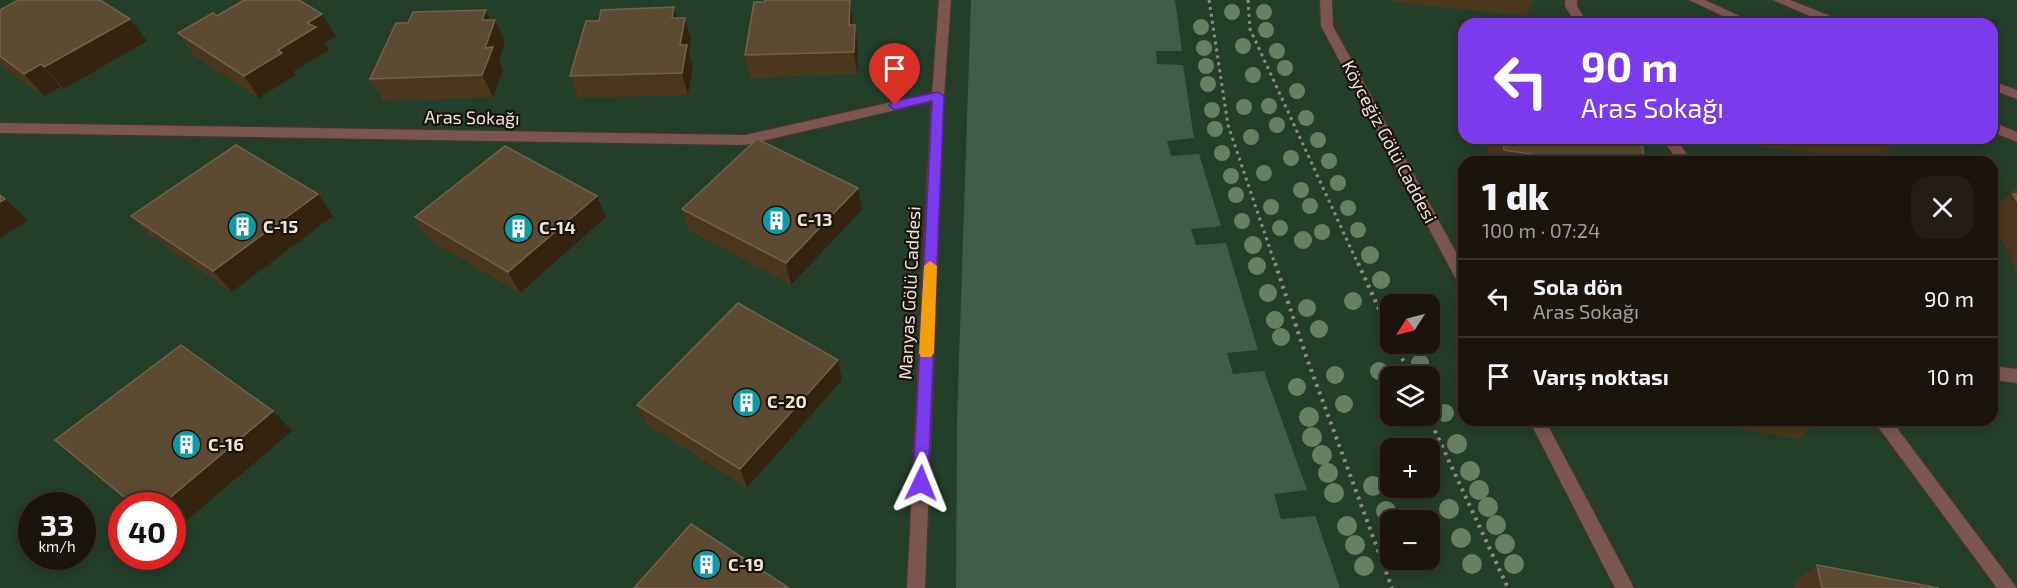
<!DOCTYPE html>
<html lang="tr">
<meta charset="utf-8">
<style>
:root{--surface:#1b140c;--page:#241d15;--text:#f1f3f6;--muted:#a09e9d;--line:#39332d}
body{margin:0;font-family:"Exo 2",sans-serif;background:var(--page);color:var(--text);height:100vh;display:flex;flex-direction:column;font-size:22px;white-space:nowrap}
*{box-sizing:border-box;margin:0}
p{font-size:20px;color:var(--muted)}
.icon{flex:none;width:33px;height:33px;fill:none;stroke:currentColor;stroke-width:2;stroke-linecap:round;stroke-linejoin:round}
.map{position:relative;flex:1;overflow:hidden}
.sheet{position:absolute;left:1458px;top:156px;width:540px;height:270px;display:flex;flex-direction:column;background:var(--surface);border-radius:18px;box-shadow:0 3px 15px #0003,0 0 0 2px var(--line)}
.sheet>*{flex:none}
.hud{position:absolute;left:1458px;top:18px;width:540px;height:126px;border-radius:18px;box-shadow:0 3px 15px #0003,0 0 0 2px var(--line);background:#7c3aed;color:#fff;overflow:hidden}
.needle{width:39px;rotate:234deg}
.fabs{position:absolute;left:1380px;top:294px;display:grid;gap:12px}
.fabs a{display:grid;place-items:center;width:60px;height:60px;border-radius:12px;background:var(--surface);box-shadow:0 3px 15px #0003,0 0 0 2px var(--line);font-size:30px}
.speed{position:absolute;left:18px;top:492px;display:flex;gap:12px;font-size:30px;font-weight:700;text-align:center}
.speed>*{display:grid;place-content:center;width:78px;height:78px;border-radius:50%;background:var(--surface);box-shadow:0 3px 15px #0003,0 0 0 2px var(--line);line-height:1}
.speed small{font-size:15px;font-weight:400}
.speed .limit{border:9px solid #d22;background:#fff;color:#111}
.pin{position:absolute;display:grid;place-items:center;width:51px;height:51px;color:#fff;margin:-62px -26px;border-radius:50% 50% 50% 0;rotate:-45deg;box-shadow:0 0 6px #0007}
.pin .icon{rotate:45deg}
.me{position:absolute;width:66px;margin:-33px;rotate:2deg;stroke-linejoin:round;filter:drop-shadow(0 0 4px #0008)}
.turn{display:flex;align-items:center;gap:21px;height:126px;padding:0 24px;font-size:27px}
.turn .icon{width:78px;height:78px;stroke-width:2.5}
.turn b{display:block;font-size:42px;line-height:51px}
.round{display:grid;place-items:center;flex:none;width:63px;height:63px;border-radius:18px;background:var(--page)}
.head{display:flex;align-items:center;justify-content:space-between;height:102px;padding:0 24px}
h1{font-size:36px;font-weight:800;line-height:45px}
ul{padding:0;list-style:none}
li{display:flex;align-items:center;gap:18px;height:78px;padding:0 24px;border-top:2px solid var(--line)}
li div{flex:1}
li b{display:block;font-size:22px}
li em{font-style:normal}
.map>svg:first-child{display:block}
.green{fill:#233e29;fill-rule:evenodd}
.forest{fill:#405e47}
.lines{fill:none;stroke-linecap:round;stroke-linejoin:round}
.minor-casing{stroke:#40372d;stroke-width:3}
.path-far1{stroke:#908980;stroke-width:3;stroke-dasharray:3 4;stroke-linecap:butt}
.path{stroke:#908980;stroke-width:4;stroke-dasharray:3 5;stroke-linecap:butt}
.minor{fill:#7b5651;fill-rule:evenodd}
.tree{fill:#678064}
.wall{fill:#4b371d}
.shaded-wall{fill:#34240f}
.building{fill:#5c4a32;stroke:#72624d;stroke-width:1.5}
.route{fill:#7c3aed;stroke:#51269a;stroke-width:1.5}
.slow{fill:#f59e0b}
.labels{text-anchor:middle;stroke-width:4.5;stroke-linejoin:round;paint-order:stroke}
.street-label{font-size:18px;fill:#eae4dd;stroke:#1b1208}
.poi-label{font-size:18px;font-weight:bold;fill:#eae4dd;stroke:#1b1208;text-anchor:start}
</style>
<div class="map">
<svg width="2017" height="588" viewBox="0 0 2017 588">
<rect width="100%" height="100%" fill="#241b10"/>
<path class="green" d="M0 0H2017V588H0ZM1464 24H1992V138H1464ZM1464 162H1992V420H1464ZM1390 304H1430V344H1390ZM1390 376H1430V416H1390ZM1390 448H1430V488H1390ZM32 506H82V556H32ZM122 506H172V556H122ZM1390 520H1430V560H1390Z"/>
<path class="forest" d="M971 0H1175L1182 51H1156L1157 64 1183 65 1194 138 1167 141 1171 156 1199 154 1221 226 1191 229 1196 245 1226 243 1258 350 1227 353 1233 374 1264 371 1307 490 1274 494 1281 519 1315 516 1340 588H956L957 420Z"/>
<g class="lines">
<defs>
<g id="minor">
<path d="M939 0H951L944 96 925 588H907L931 102 745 145 0 133V123L745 135 932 93Z"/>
<path d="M1320 0H1332L1333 26 1464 267V287L1459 285 1321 26Z"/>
<path d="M1565 0H1577V6L1588 24H1576L1565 6Z"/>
<path d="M1689 0H1705L1757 24H1740Z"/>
<path d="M1773 0H1790L1843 21 1845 24H1828Z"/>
<path d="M1992 81 2017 90V99L1992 90Z"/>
<path d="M1992 122 2017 132V142L1992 132Z"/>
<path d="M1661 138H1675L1693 162H1679Z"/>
<path d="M1992 366 2017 369V383L1992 380Z"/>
<path d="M1529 420H1545L1634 588H1615Z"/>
<path d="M1873 420H1891L2017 588H1997Z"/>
</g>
</defs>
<use href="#minor" class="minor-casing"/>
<g class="path-far1">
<path d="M1209 0 1228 125 1275 264"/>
<path d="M1248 0 1250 29 1358 264"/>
</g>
<g class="path">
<path d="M1275 263 1306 356 1392 588"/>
<path d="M1358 263 1390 333"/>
<path d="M1395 344 1411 376"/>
<path d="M1428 416 1508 588"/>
</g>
<use href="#minor" class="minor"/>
</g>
<g class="tree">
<circle cx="1232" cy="12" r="8"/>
<circle cx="1264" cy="12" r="8"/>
<circle cx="1201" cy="27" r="8"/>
<circle cx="1266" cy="30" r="8"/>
<circle cx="1243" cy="46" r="8"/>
<circle cx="1204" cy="48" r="8"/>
<circle cx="1277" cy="51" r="8"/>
<circle cx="1206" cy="66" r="8"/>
<circle cx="1285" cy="68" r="8"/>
<circle cx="1253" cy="75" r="8"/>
<circle cx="1208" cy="84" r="8"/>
<circle cx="1297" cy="91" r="8"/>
<circle cx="1269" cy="106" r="8"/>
<circle cx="1244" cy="107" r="8"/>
<circle cx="1212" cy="110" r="8"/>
<circle cx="1306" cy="118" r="8"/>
<circle cx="1277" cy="125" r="8"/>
<circle cx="1215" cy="129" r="8"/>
<circle cx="1251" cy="137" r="8"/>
<circle cx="1318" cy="140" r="8"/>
<circle cx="1222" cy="153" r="8"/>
<circle cx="1291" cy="158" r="8"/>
<circle cx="1329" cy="161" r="8"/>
<circle cx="1264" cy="173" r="8"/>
<circle cx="1231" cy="176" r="8"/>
<circle cx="1338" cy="183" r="8"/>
<circle cx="1301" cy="190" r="8"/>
<circle cx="1236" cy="195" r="8"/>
<circle cx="1310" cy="206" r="8"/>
<circle cx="1271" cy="207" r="8"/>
<circle cx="1348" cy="208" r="8"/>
<circle cx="1242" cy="221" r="8"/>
<circle cx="1280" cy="228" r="8"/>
<circle cx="1358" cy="230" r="8"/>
<circle cx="1322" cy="232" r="8"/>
<circle cx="1303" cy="240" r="9"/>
<circle cx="1253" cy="245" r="9"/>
<circle cx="1370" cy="255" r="9"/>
<circle cx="1257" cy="266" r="9"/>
<circle cx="1381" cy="280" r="9"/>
<circle cx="1268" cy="293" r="9"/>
<circle cx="1353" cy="301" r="9"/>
<circle cx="1307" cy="308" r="9"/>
<circle cx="1275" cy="320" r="9"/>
<circle cx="1319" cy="329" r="9"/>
<circle cx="1281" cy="337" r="9"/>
<circle cx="1420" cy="363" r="9"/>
<circle cx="1379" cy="371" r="9"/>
<circle cx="1335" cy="375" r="9"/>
<circle cx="1297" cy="387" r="9"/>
<circle cx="1344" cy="404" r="9"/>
<circle cx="1445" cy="413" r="9"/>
<circle cx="1309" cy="417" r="10"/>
<circle cx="1312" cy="437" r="10"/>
<circle cx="1457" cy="444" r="10"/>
<circle cx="1322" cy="455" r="10"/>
<circle cx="1470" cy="471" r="10"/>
<circle cx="1328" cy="473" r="10"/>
<circle cx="1373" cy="486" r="10"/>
<circle cx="1479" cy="490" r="10"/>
<circle cx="1334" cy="493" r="10"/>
<circle cx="1488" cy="507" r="10"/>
<circle cx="1449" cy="509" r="10"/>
<circle cx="1386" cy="511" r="10"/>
<circle cx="1496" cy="525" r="10"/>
<circle cx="1347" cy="526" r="10"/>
<circle cx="1461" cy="538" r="10"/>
<circle cx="1505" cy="544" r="10"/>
<circle cx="1355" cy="545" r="10"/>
<circle cx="1472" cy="564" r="10"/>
<circle cx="1514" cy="564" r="10"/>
<circle cx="1364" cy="566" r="10"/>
</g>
<g class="wall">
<path d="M850 0 853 25 858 48 857 74 751 78 745 55Z"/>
<path d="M1393 0H1533L1526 16 1393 2Z"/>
<path d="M0 10 147 41 64 89 61 87 44 96 0 64Z"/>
<path d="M486 10 491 20 505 42 499 61 503 70 493 97 383 101 370 79Z"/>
<path d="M217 16 336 36 325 43 329 50 294 71 296 75 259 98 194 56 178 33Z"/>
<path d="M678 18 691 40 689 53 693 67 688 95 579 98 570 76Z"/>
<path d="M1487 138H1641L1644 156 1640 162H1493V156L1488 155Z"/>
<path d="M1745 138H1898V139L1879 161 1747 145Z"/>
<path d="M2017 186V275L1992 217V215L1998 209 1996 206Z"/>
<path d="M858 188 862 210 791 285 689 230 682 209Z"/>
<path d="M131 216H333L232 292 151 237Z"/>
<path d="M415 217H606L520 293 428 239Z"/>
<path d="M838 360 842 380 747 488 647 424 637 405Z"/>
<path d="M1691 420H1820L1799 439Z"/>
<path d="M1817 565 1939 588H1795L1794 582Z"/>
</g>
<g class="shaded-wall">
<path d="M850 0 853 21 852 48 849 25Z"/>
<path d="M674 7 681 30 672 18Z"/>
<path d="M486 10 493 26 495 20 505 42 499 61 503 70 493 97 482 75 485 48 482 20Z"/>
<path d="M322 14 336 36 325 43 329 50 294 71 296 75 259 98 244 76 278 50 307 23Z"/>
<path d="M685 18 691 40 689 53 693 67 688 95 682 73 680 45Z"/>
<path d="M130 19 147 41 64 89 44 67Z"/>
<path d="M855 25 858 48 857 74 854 52Z"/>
<path d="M41 64 61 87 44 96 24 74Z"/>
<path d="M858 188 862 210 791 285 786 263Z"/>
<path d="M318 194 333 216 232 292 213 271Z"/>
<path d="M597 196 606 217 520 293 508 272Z"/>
<path d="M5 199 28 220 0 238V202Z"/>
<path d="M838 360 842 380 747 488 740 469Z"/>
<path d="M273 411 292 431 172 533V506H160Z"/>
</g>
<g class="building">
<path d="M18 0H100L130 19 44 67 41 64 24 74 0 56V10Z"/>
<path d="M244 0H299L322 14 307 23 316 27 278 50 282 53 244 76 178 33 213 13 217 16Z"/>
<path d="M765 0H850L849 25H855L854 52 745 55 754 2H765Z"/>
<path d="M674 7 672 18H685L680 45H687L682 73 570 76 586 21H599L601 10Z"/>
<path d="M486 10 482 20H495L485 48 493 47 482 75 370 79 396 23H408L413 12Z"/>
<path d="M1503 138H1641L1644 156 1638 155 1639 162H1583L1504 150Z"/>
<path d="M757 139 858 188 786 263 682 209Z"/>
<path d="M236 145 318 194 213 271 131 216Z"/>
<path d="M505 146 597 196 508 272 415 217Z"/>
<path d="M2013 194H2017V201Z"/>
<path d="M0 195 5 199 0 202Z"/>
<path d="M738 303 838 360 740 469 637 405Z"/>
<path d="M181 345 273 411 160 506H135L55 440Z"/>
<path d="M691 524 789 588H634Z"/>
<path d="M1817 565 1939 588H1822Z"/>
</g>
<path class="route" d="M938 92 944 96 928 483 926 488 921 490 915 488 913 483 932 101 895 110 889 105 895 101Z"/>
<path class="slow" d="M930 261 937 266 934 353 931 357H921L919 353 924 266Z"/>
<defs>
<symbol id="building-disc" viewBox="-11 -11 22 22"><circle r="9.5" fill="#0f9aa8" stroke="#1b1208"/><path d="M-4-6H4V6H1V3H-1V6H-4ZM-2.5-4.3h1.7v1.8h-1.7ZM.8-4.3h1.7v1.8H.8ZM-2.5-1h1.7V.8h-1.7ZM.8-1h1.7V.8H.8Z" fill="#fff"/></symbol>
</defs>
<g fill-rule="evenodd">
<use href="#building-disc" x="760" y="204" width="33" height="33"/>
<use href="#building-disc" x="226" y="210" width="33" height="33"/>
<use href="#building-disc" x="502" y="212" width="33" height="33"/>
<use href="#building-disc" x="730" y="386" width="33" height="33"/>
<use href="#building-disc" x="170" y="428" width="33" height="33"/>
<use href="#building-disc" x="690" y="548" width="33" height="33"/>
</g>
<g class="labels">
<g class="street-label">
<text transform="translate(472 118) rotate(1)" y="6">Aras Sokağı</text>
<text transform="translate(1389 142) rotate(62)" y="6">Köyceğiz Gölü Caddesi</text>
<text transform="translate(910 293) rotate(-87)" y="6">Manyas Gölü Caddesi</text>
</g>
<g class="poi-label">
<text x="797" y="226">C-13</text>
<text x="263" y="233">C-15</text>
<text x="539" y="234">C-14</text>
<text x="767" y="408">C-20</text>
<text x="208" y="451">C-16</text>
<text x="728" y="571">C-19</text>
</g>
</g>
</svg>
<div class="fabs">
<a><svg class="needle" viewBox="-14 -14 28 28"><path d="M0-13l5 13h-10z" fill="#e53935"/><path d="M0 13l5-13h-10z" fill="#a09e9d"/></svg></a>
<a><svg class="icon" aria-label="layers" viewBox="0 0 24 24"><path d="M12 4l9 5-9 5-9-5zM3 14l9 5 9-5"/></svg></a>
<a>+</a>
<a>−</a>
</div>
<div class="speed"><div>33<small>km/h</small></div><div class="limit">40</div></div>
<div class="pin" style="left:895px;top:105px;background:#d93025"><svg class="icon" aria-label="arrive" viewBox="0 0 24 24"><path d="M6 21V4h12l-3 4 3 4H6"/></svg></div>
<svg class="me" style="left:921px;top:483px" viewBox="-20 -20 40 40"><path d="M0-17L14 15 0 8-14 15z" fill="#7c3aed" stroke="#fff" stroke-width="4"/></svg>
<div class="hud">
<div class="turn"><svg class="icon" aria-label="left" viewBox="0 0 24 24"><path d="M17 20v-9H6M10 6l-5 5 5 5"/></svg><div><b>90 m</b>Aras Sokağı</div></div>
</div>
<section class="sheet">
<div class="head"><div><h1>1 dk</h1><p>100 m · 07:24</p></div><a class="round"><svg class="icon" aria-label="close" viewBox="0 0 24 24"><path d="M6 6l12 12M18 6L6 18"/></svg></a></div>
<ul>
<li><svg class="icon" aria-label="left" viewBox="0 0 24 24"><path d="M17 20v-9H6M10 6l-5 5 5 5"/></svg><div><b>Sola dön</b><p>Aras Sokağı</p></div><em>90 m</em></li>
<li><svg class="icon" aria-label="arrive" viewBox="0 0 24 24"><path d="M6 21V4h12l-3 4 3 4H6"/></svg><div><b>Varış noktası</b></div><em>10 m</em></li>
</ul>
</section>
</div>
